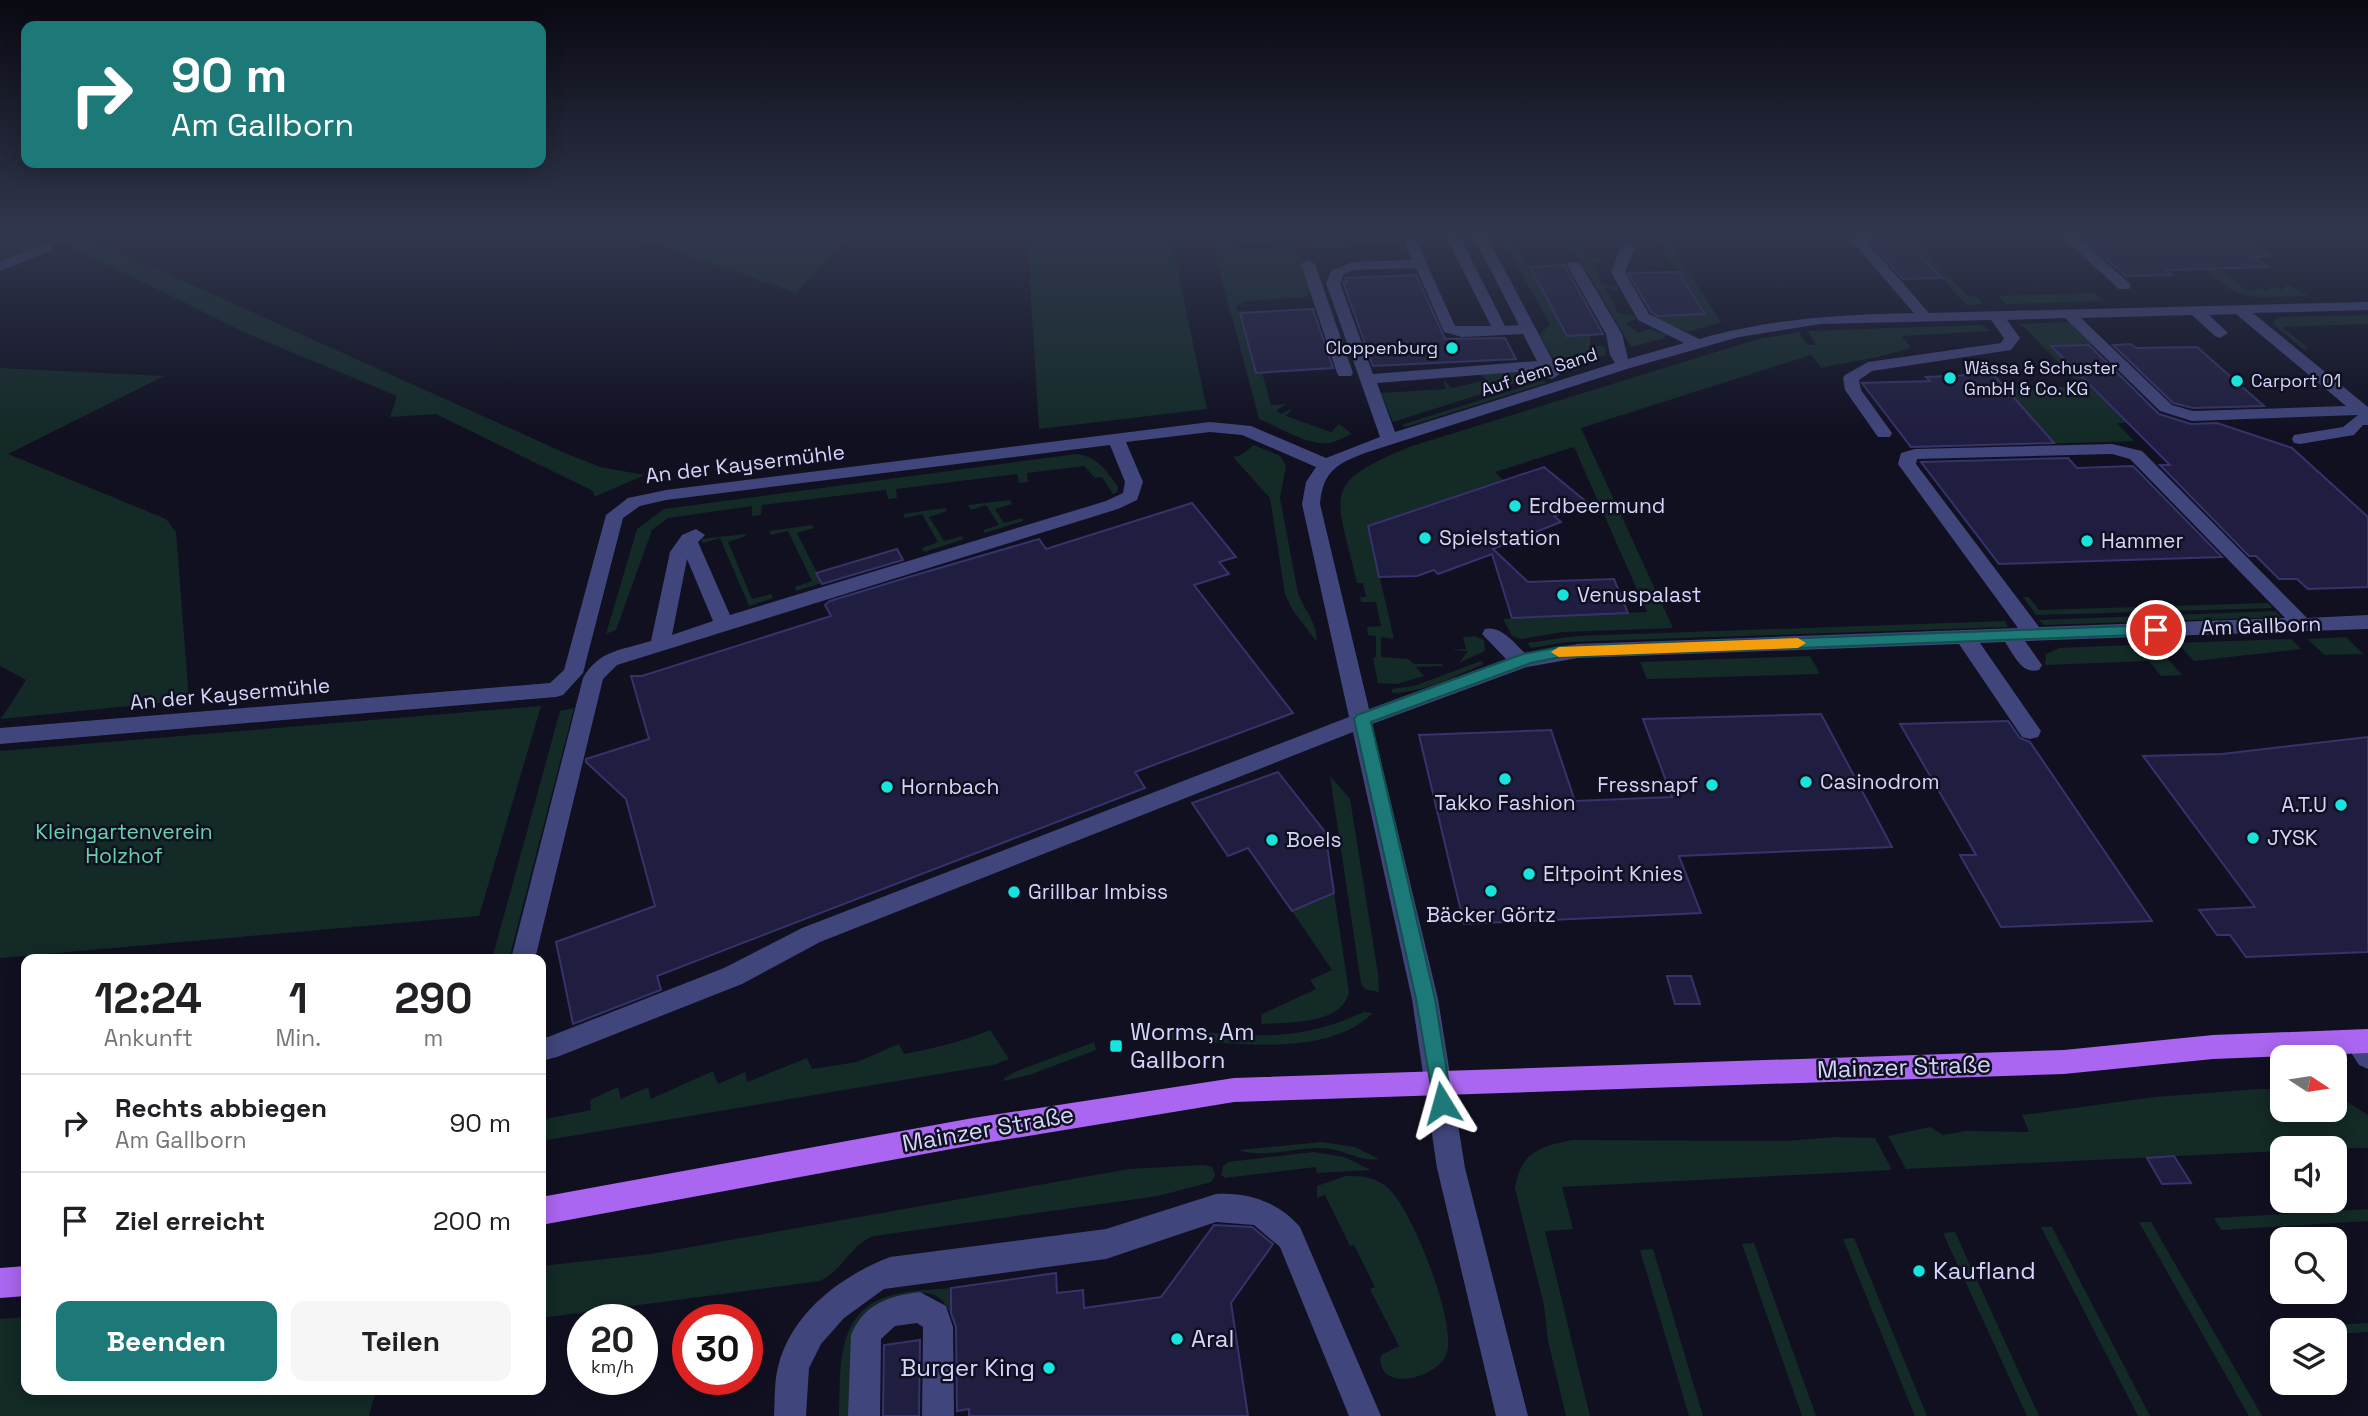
<!DOCTYPE html>
<html lang="de">
<meta charset="utf-8">
<style>
:root{--surface:#fff;--page:#f6f6f6;--text:#202124;--muted:#757577;--line:#e0e0e0;--accent:#1c7977}
body{margin:0;font-family:"Space Grotesk",sans-serif;background:var(--page);color:var(--text);height:100vh;display:flex;flex-direction:column;font-size:26px;white-space:nowrap}
*{box-sizing:border-box;margin:0}
p{font-size:23px;color:var(--muted)}
.icon{flex:none;width:38px;height:38px;fill:none;stroke:currentColor;stroke-width:2;stroke-linecap:round;stroke-linejoin:round}
.map{position:relative;flex:1;overflow:hidden}
.panel{position:absolute;left:21px;top:954px;width:525px;height:441px;display:flex;flex-direction:column;background:var(--surface);border-radius:14px;box-shadow:0 4px 18px #0003}
.panel>*{flex:none}
.guide{position:absolute;left:21px;top:21px;width:525px;height:147px;border-radius:14px;box-shadow:0 4px 18px #0003;background:#1c7977;color:#fff;overflow:hidden}
.needle{width:46px;rotate:102deg}
.fabs{position:absolute;left:2270px;top:1045px;display:grid;gap:14px}
.fabs a{display:grid;place-items:center;width:77px;height:77px;border-radius:14px;background:var(--surface);box-shadow:0 4px 18px #0003;font-size:35px}
.speed{position:absolute;left:567px;top:1304px;display:flex;gap:14px;font-size:35px;font-weight:700;text-align:center}
.speed>*{display:grid;place-content:center;width:91px;height:91px;border-radius:50%;background:var(--surface);box-shadow:0 4px 18px #0003;line-height:1}
.speed small{font-size:18px;font-weight:400}
.speed .limit{border:10px solid #d22;background:#fff;color:#111}
.pin{position:absolute;display:grid;place-items:center;width:60px;height:60px;color:#fff;margin:-30px;border:4px solid #fff;border-radius:50%;box-shadow:0 2px 7px #0007}
.me{position:absolute;width:77px;margin:-38px;rotate:352deg;stroke-linejoin:round;filter:drop-shadow(0 0 5px #0008)}
.turn{display:flex;align-items:center;gap:24px;height:147px;padding:0 35px;font-size:32px}
.turn .icon{width:91px;height:91px;stroke-width:2.5}
.turn b{display:block;font-size:49px;line-height:60px}
.eta{display:flex;justify-content:space-evenly;align-items:center;height:119px;text-align:center}
.eta b{font-size:42px;font-weight:600;line-height:49px}
.primary-button{display:flex;gap:14px;margin-top:auto;padding:14px 35px}
.primary-button a{flex:1;height:80px;border-radius:14px;background:var(--accent);color:#fff;font-size:28px;font-weight:600;line-height:80px;text-align:center}
.primary-button a+a{background:var(--page);color:var(--text)}
ul{padding:0;list-style:none}
li{display:flex;align-items:center;gap:21px;height:98px;padding:0 35px;border-top:2px solid var(--line)}
li div{flex:1}
li b{display:block;font-size:26px}
li em{font-style:normal}
.map>svg:first-child{display:block}
.green{fill:#132a27}
.building{fill:#201e40;stroke:#36326a;stroke-width:2}
.lines{fill:none;stroke-linecap:round;stroke-linejoin:round}
.minor{fill:#40457b;fill-rule:evenodd}
.major{fill:#aa66f0;fill-rule:evenodd}
.route{fill:#1c7977;stroke:#124f4d;stroke-width:2}
.slow{fill:#f59e0b}
.poi-dot{fill:#17e4dd;stroke:#101021;stroke-width:2.5}
.labels{text-anchor:middle;stroke-width:5;stroke-linejoin:round;paint-order:stroke}
.far-poi-label{font-size:18px;fill:#d4d5fb;stroke:#101021;text-anchor:start}
.far-street-label{font-size:18px;fill:#d4d5fb;stroke:#101021}
.street-label{font-size:21px;fill:#d4d5fb;stroke:#101021}
.poi-label{font-size:21px;fill:#d4d5fb;stroke:#101021;text-anchor:start}
.park-label{font-size:21px;fill:#68d3aa;stroke:#101021}
.near-poi-label{font-size:24px;fill:#d4d5fb;stroke:#101021;text-anchor:start}
.near-street-label{font-size:24px;fill:#d4d5fb;stroke:#101021}
</style>
<div class="map">
<svg width="2368" height="1416" viewBox="0 0 2368 1416">
<rect width="100%" height="100%" fill="#101021"/>
<g class="green">
<path d="M0 235H81L565 453 600 467 645 475 594 497 593 491 436 414 390 417 397 396 248 334 56 239 0 263Z"/>
<path d="M631 235H849L796 293Z"/>
<path d="M1027 235H1170L1207 409 1039 429Z"/>
<path d="M1210 235H1452L1400 238 1402 244 1311 249 1307 238 1236 242 1239 251 1291 249 1302 258 1312 289 1306 297 1244 301 1235 308 1240 313 1256 372H1262L1271 405 1286 404 1276 411 1281 414 1293 408 1286 416 1331 432 1339 424 1352 434C1345 437 1337 441 1330 443 1308 446 1279 427 1259 419Z"/>
<path d="M1500 235H1512L1567 336 1590 335V345L1606 347 1605 355 1560 370 1540 335 1550 324Z"/>
<path d="M1566 235H1575L1587 256 1601 259 1603 263 1590 261 1602 284 1617 287 1619 291 1605 288 1618 313 1634 316 1636 319 1625 323 1639 333 1650 329 1668 335 1664 336 1665 338 1631 347Z"/>
<path d="M1655 235H1664L1721 322 1687 332 1651 316 1705 314Z"/>
<path d="M1902 235H1910L1968 296H1975L1983 304 1967 305Z"/>
<path d="M2158 235 2186 244 2243 288 2253 292 2258 288 2267 291 2272 286 2282 290 2288 285 2309 296 2255 297 2235 292Z"/>
<path d="M2094 293 2103 301 2006 304 1999 296Z"/>
<path d="M2368 315V324L2282 327 2309 349H2303L2273 324 2275 319 2283 317Z"/>
<path d="M2069 322 2092 345 2052 347 2122 418 2147 417 2152 422 2117 423 2134 441 1910 448 1905 441 2048 436 2006 389 2081 386 2025 328 2017 324Z"/>
<path d="M1981 325 1991 331 1902 336 1911 348C1881 358 1851 361 1821 368L1811 355 1581 428 1673 628 1562 632 1521 639 1512 636 1503 619 1647 612 1574 447 1495 472 1503 480 1368 526 1394 639 1381 637V657L1408 659 1414 664H1442L1443 666 1416 667 1424 676 1397 684 1378 683 1373 658 1376 657V636L1368 635 1367 627 1381 626 1376 602H1361L1360 597H1366L1363 583H1357C1337 494 1317 484 1412 446L1758 339 1801 332 1800 334 1808 345H1816L1807 331Z"/>
<path d="M0 368 164 376 8 454 166 519 176 532 189 700 1 719 26 680 0 666Z"/>
<path d="M1538 369 1541 375 1393 422 1381 393 1446 389 1443 380 1452 388 1486 380 1478 372Z"/>
<path d="M1544 380 1546 383 1406 427 1401 425Z"/>
<path d="M1254 445 1280 456 1286 466 1280 498 1298 593C1303 608 1319 625 1316 641L1292 609 1285 594 1270 498 1233 457 1241 455Z"/>
<path d="M1076 454C1097 456 1107 471 1118 487L1117 492 1113 494 1102 477 1095 478 1084 466 1027 473 1028 482 1019 483 1017 474 896 489 897 498 888 499 886 490 762 505 761 515 752 516V506L668 518 652 530 616 630 606 634 637 529 664 509Z"/>
<path d="M1010 500 1012 504 995 509 1004 523 1022 518 1023 521 985 533 983 530 999 525 986 505 971 510 968 505Z"/>
<path d="M945 508 947 511 929 517 944 541 962 536 964 539 924 552 922 548 938 542 922 514 905 518 903 514Z"/>
<path d="M812 525 814 528 797 533 820 579 838 578 796 591 795 587 812 581 788 531 771 535 769 531Z"/>
<path d="M745 534 746 536 728 542 752 599 771 594 773 598 749 606 720 538 703 543 701 539Z"/>
<path d="M2023 597H2029L2039 610 2268 603 2273 608 2036 615Z"/>
<path d="M2276 611 2281 617 2044 625 2039 620Z"/>
<path d="M2005 621 2008 627 1566 642 1531 648 1527 643 1576 636Z"/>
<path d="M1475 636 1484 640 1485 651 1459 663 1468 651 1449 650 1466 649 1463 637Z"/>
<path d="M2346 637 2363 654 2325 655 2307 639Z"/>
<path d="M2291 639 2301 649 2194 661 2177 643Z"/>
<path d="M2155 644 2182 675 2161 676 2149 661 2045 665 2046 654 2059 648Z"/>
<path d="M1810 656 1820 674 1647 679 1640 662Z"/>
<path d="M1481 661 1484 664C1455 676 1425 692 1393 693L1391 689 1414 686Z"/>
<path d="M541 706 479 916 0 958V751Z"/>
<path d="M574 708 509 959H492L560 711Z"/>
<path d="M1330 776 1350 799 1378 974 1379 992 1365 989 1361 983Z"/>
<path d="M1334 893 1349 992C1342 1025 1289 1022 1261 1024L1262 1014 1316 989 1310 980 1332 970 1292 911Z"/>
<path d="M1364 1012 1373 1013C1324 1060 1233 1041 1170 1040L1169 1032C1195 1030 1220 1034 1246 1035 1291 1037 1324 1030 1364 1012Z"/>
<path d="M990 1030 1009 1059 993 1065 541 1141V1120L591 1110 590 1100 618 1087 621 1099 648 1087 651 1099 713 1071 718 1084 745 1072 747 1082 807 1058 812 1069 857 1062 899 1044 904 1054C934 1048 962 1042 990 1030Z"/>
<path d="M1094 1042 1096 1050 1032 1074 1004 1081V1078L1015 1072Z"/>
<path d="M2258 1089H2282V1110H2334L2335 1095 2338 1096 2368 1115V1148H2282V1151L1906 1169 1888 1136 1930 1127 1943 1135 1965 1131 2029 1132 2022 1115 2155 1097Z"/>
<path d="M1837 1137 1875 1138 1892 1170 1562 1187 1573 1229 1545 1231 1590 1416H1566L1548 1341 1544 1305 1515 1188C1521 1152 1540 1146 1573 1140L1785 1141Z"/>
<path d="M1322 1142 1355 1147 1379 1159C1362 1162 1348 1152 1331 1149 1300 1144 1269 1160 1238 1150Z"/>
<path d="M1313 1152 1344 1157 1371 1170 1317 1173 1316 1167 1225 1178 1221 1175 1223 1166 1228 1162Z"/>
<path d="M1204 1165 1212 1167 1215 1175 1211 1182 1158 1196 874 1236C851 1244 842 1271 820 1281L541 1318V1266L651 1254 1129 1169Z"/>
<path d="M1346 1176C1361 1176 1375 1177 1387 1187 1411 1206 1459 1327 1446 1355 1434 1381 1375 1392 1381 1355L1399 1346 1370 1289 1375 1287 1354 1245 1350 1246 1325 1195 1317 1198V1186Z"/>
<path d="M2368 1209V1221L2221 1230 2214 1218Z"/>
<path d="M2139 1222H2151L2262 1416H2249Z"/>
<path d="M2041 1227H2052L2150 1416H2138Z"/>
<path d="M1955 1232 2039 1416H2027L1943 1233Z"/>
<path d="M1854 1238 1927 1416H1915L1843 1239Z"/>
<path d="M1754 1243 1816 1416H1802L1742 1244Z"/>
<path d="M1653 1249 1703 1416H1689L1640 1250Z"/>
<path d="M951 1288V1313C947 1307 943 1300 936 1296 920 1287 883 1299 870 1310L854 1416H839C841 1373 834 1315 886 1297 905 1290 930 1290 951 1288Z"/>
<path d="M26 1317V1390H376L369 1416H0V1319Z"/>
<path d="M2368 1323V1332L2335 1334 2334 1330 2282 1331 2280 1328Z"/>
</g>
<g class="building">
<path d="M2079 235H2241L2270 256 2255 257 2268 267 2166 270 2172 275 2126 276Z"/>
<path d="M1910 244 1942 278 1903 279 1873 245Z"/>
<path d="M1565 265V266L1603 334 1567 336 1530 267Z"/>
<path d="M1678 272 1705 314 1658 316 1651 312 1628 273Z"/>
<path d="M1416 275 1445 339 1505 338 1516 359 1373 366 1343 282H1347L1345 278Z"/>
<path d="M1313 309 1333 368 1256 373 1240 313Z"/>
<path d="M2131 344 2136 348 2197 347 2264 406 2193 408 2173 403 2113 345Z"/>
<path d="M2089 345 2159 414 2191 424 2217 423 2292 448 2368 517V587L2308 589 2297 579H2279L2256 556H2249L2160 465H2170L2051 346Z"/>
<path d="M1993 374 2054 443 1911 447 1862 383 1930 381 1926 377Z"/>
<path d="M2068 458 2077 468 2133 466 2222 557 1999 564 1921 462Z"/>
<path d="M1544 467 1589 504 1554 516 1561 522 1493 549 1528 582 1614 579 1628 613 1512 618 1492 554 1438 574 1434 570 1417 576 1379 577 1368 526Z"/>
<path d="M1192 503 1236 557 1219 562 1229 574 1194 585 1293 713 1135 772 1145 788 657 976 661 990 573 1024 556 942 655 906 626 799 586 762V759L649 739 631 676H642L831 616 825 605 830 601 912 576 1039 539 1046 549Z"/>
<path d="M897 549 903 560 822 584 816 573Z"/>
<path d="M1821 714 1892 847 1679 856 1701 913 1464 924 1419 735 1551 730 1575 801 1672 797 1643 719Z"/>
<path d="M2008 721 2020 738 2030 742 2152 921 2001 927 1960 855H1976L1900 724Z"/>
<path d="M2368 737V952L2246 957 2230 935H2217L2199 910 2255 907 2143 756 2222 754Z"/>
<path d="M1278 772 1325 832 1334 893 1292 911 1248 848 1228 856 1192 803Z"/>
<path d="M1667 976H1691L1700 1004H1675Z"/>
<path d="M2174 1156 2191 1183 2162 1184 2147 1158Z"/>
<path d="M1214 1225 1252 1227 1273 1244 1231 1303 1248 1416H969V1409L957 1411 956 1327 951 1313V1288L1056 1273 1057 1293 1083 1290 1084 1308 1161 1297Z"/>
<path d="M920 1340 919 1416H883L884 1345Z"/>
</g>
<g class="lines">
<g class="minor">
<path d="M1453 235 1461 239 1505 326 1519 325 1474 238 1476 235H1486L1560 374 1552 379 1546 377 1542 370 1377 383 1395 432 1615 363 1610 355 1606 334 1567 265 1569 262H1579L1581 265 1622 334 1628 359 1684 343 1638 320 1611 272 1621 247 1628 243 1635 247 1625 272 1649 314 1699 339C1774 318 1837 315 1914 313L1851 240 1859 235H1880L1867 242 1929 313 2368 302V310L2253 313 2368 407V425H2363L2354 435 2300 444 2294 443 2292 439 2294 435 2343 427 2358 415 2192 421 2160 411 2065 318 2007 320 2020 338 2011 350 1872 371 1859 380 1861 390 1892 433 1890 437H1878L1845 390 1843 378 1845 375 1868 362 2001 343 2004 338 1991 320 1820 324 1739 337 1630 368 1368 452C1338 463 1323 470 1320 504L1369 709 1506 659 1482 634 1485 629C1501 625 1514 643 1525 653L1578 644 2018 628 1898 464 1901 453 1915 449 2112 444 2142 451 2307 618 2368 615V629L2025 641 2042 665 2039 670C2022 675 2014 655 2005 642L1980 643 2041 731 2038 737 2030 739 2022 737 1959 644 1578 658 1527 667 1372 724 1438 999 1465 1168 1528 1416H1496L1437 1168 1412 999 1353 732 820 942 742 984 557 1057 541 1061V1037H548L724 968 802 928 1349 717 1302 504 1306 482 1316 467 1242 435 1210 432 1126 442 1143 482 1137 500 1118 509 617 665 603 679 535 959H511L583 678C599 650 622 650 651 641L670 552 682 535 696 529 705 535 698 542 730 615 1106 501 1123 493 1125 482 1110 445 666 500 640 506 623 518 583 673 563 695 556 697 0 744V728L550 683 564 670 606 515 628 498 666 490 1210 422 1251 426 1326 458 1380 437 1326 283 1331 271 1352 262 1412 260 1404 243 1406 240H1416L1455 326H1491L1447 239ZM1413 268 1417 270 1444 332 1462 337 1523 334 1537 361 1373 374 1340 283 1344 274 1354 270ZM2236 314 2346 406 2193 411 2172 405 2081 318 2192 315 2215 336 2220 338 2228 333 2209 315ZM2112 454 2130 459 2285 618 2039 627 1916 464 1917 459ZM687 559 713 621 672 635Z"/>
<path d="M2060 235H2075L2129 283 2131 286 2129 289H2119Z"/>
<path d="M48 243 53 244V250L0 271V262Z"/>
<path d="M1308 260 1315 264 1353 373 1351 376H1339L1337 373 1301 264Z"/>
<path d="M2357 1030 2368 1036V1069L2359 1065 2344 1042 2348 1034Z"/>
<path d="M1216 1194C1249 1192 1278 1202 1300 1227L1381 1416H1349L1280 1247 1254 1225 1216 1222 1106 1259 884 1289 844 1318 821 1344 809 1368 806 1416H774C775 1400 774 1383 778 1367 791 1313 841 1276 890 1257L1106 1229Z"/>
<path d="M920 1292 946 1306 953 1327 954 1416H922L923 1327 917 1323 895 1326 881 1339 880 1416H848L851 1335C864 1304 888 1296 920 1292Z"/>
</g>
<g class="major">
<path d="M2368 1029V1053L2213 1059 2064 1074 1234 1102 973 1145 541 1225V1197L973 1118 1234 1078 2064 1050 2213 1035Z"/>
<path d="M26 1266V1296L0 1298V1268Z"/>
</g>
</g>
<linearGradient id="sky" x2="0" y2="1"><stop stop-color="#090912"/><stop offset="0.54" stop-color="#31374e"/><stop offset="1" stop-color="#31374e" stop-opacity="0"/></linearGradient>
<rect width="2368" height="433" fill="url(#sky)"/>
<path class="route" d="M2156 625 2161 627 2163 630 2161 634 1560 657 1531 663 1371 722 1435 999 1452 1103 1449 1110 1442 1113 1435 1110 1416 999 1354 719 1357 715 1523 654 1560 647Z"/>
<path class="slow" d="M1798 638 1806 643 1798 648 1559 657 1551 652 1559 647Z"/>
<g class="poi-dot">
<circle cx="1452" cy="348" r="7"/>
<circle cx="1950" cy="378" r="7"/>
<circle cx="2237" cy="381" r="7"/>
<circle cx="1515" cy="506" r="7"/>
<circle cx="1425" cy="538" r="7"/>
<circle cx="2087" cy="541" r="7"/>
<circle cx="1563" cy="595" r="7"/>
<circle cx="1505" cy="779" r="7"/>
<circle cx="1806" cy="782" r="7"/>
<circle cx="1712" cy="785" r="7"/>
<circle cx="887" cy="787" r="7"/>
<circle cx="2341" cy="805" r="7"/>
<circle cx="2253" cy="838" r="7"/>
<circle cx="1272" cy="840" r="7"/>
<circle cx="1529" cy="874" r="7"/>
<circle cx="1491" cy="891" r="7"/>
<circle cx="1014" cy="892" r="7"/>
<rect x="1109" y="1039" width="14" height="14" rx="3.5"/>
<circle cx="1919" cy="1271" r="7"/>
<circle cx="1177" cy="1339" r="7"/>
<circle cx="1049" cy="1368" r="7"/>
</g>
<g class="labels">
<g class="far-poi-label">
<text x="1438" y="354" text-anchor="end">Cloppenburg</text>
<text x="1964" y="374">Wässa &amp; Schuster<tspan x="1964" dy="21">GmbH &amp; Co. KG</tspan></text>
<text x="2251" y="387">Carport 01</text>
</g>
<g class="far-street-label">
<text transform="translate(1539 372) rotate(-18)" y="6">Auf dem Sand</text>
</g>
<g class="street-label">
<text transform="translate(745 464) rotate(-7)" y="7">An der Kaysermühle</text>
<text transform="translate(2261 626) rotate(-2)" y="7">Am Gallborn</text>
<text transform="translate(230 694) rotate(-5)" y="7">An der Kaysermühle</text>
</g>
<g class="poi-label">
<text x="1529" y="513">Erdbeermund</text>
<text x="1439" y="545">Spielstation</text>
<text x="2101" y="548">Hammer</text>
<text x="1577" y="602">Venuspalast</text>
<text x="1820" y="789">Casinodrom</text>
<text x="1698" y="792" text-anchor="end">Fressnapf</text>
<text x="901" y="794">Hornbach</text>
<text x="1505" y="810" text-anchor="middle">Takko Fashion</text>
<text x="2327" y="812" text-anchor="end">A.T.U</text>
<text x="2267" y="845">JYSK</text>
<text x="1286" y="847">Boels</text>
<text x="1543" y="881">Eltpoint Knies</text>
<text x="1028" y="899">Grillbar Imbiss</text>
<text x="1491" y="922" text-anchor="middle">Bäcker Görtz</text>
</g>
<g class="park-label">
<text x="124" y="839">Kleingartenverein<tspan x="124" dy="24">Holzhof</tspan></text>
</g>
<g class="near-poi-label">
<text x="1130" y="1040">Worms, Am<tspan x="1130" dy="28">Gallborn</tspan></text>
<text x="1933" y="1279">Kaufland</text>
<text x="1191" y="1347">Aral</text>
<text x="1035" y="1376" text-anchor="end">Burger King</text>
</g>
<g class="near-street-label">
<text transform="translate(1904 1067) rotate(-2)" y="8">Mainzer Straße</text>
<text transform="translate(988 1129) rotate(-10)" y="8">Mainzer Straße</text>
</g>
</g>
</svg>
<div class="fabs">
<a><svg class="needle" viewBox="-14 -14 28 28"><path d="M0-13l5 13h-10z" fill="#e53935"/><path d="M0 13l5-13h-10z" fill="#757577"/></svg></a>
<a><svg class="icon" aria-label="sound" viewBox="0 0 24 24"><path d="M4 9h4l5-4v14l-5-4H4zM17 9q2 3 0 6"/></svg></a>
<a><svg class="icon" aria-label="search" viewBox="0 0 24 24"><circle cx="10" cy="10" r="6"/><path d="M15 15l6 6"/></svg></a>
<a><svg class="icon" aria-label="layers" viewBox="0 0 24 24"><path d="M12 4l9 5-9 5-9-5zM3 14l9 5 9-5"/></svg></a>
</div>
<div class="speed"><div>20<small>km/h</small></div><div class="limit">30</div></div>
<div class="pin" style="left:2156px;top:630px;background:#d93025"><svg class="icon" aria-label="arrive" viewBox="0 0 24 24"><path d="M6 21V4h12l-3 4 3 4H6"/></svg></div>
<svg class="me" style="left:1442px;top:1103px" viewBox="-20 -20 40 40"><path d="M0-17L14 15 0 8-14 15z" fill="#1c7977" stroke="#fff" stroke-width="4"/></svg>
<div class="guide">
<div class="turn"><svg class="icon" aria-label="right" viewBox="0 0 24 24"><path d="M7 20v-9h11M14 6l5 5-5 5"/></svg><div><b>90 m</b>Am Gallborn</div></div>
</div>
<section class="panel">
<div class="eta">
<div><b>12:24</b><p>Ankunft</p></div>
<div><b>1</b><p>Min.</p></div>
<div><b>290</b><p>m</p></div>
</div>
<ul>
<li><svg class="icon" aria-label="right" viewBox="0 0 24 24"><path d="M7 20v-9h11M14 6l5 5-5 5"/></svg><div><b>Rechts abbiegen</b><p>Am Gallborn</p></div><em>90 m</em></li>
<li><svg class="icon" aria-label="arrive" viewBox="0 0 24 24"><path d="M6 21V4h12l-3 4 3 4H6"/></svg><div><b>Ziel erreicht</b></div><em>200 m</em></li>
</ul>
<div class="primary-button"><a>Beenden</a><a>Teilen</a></div>
</section>
</div>
